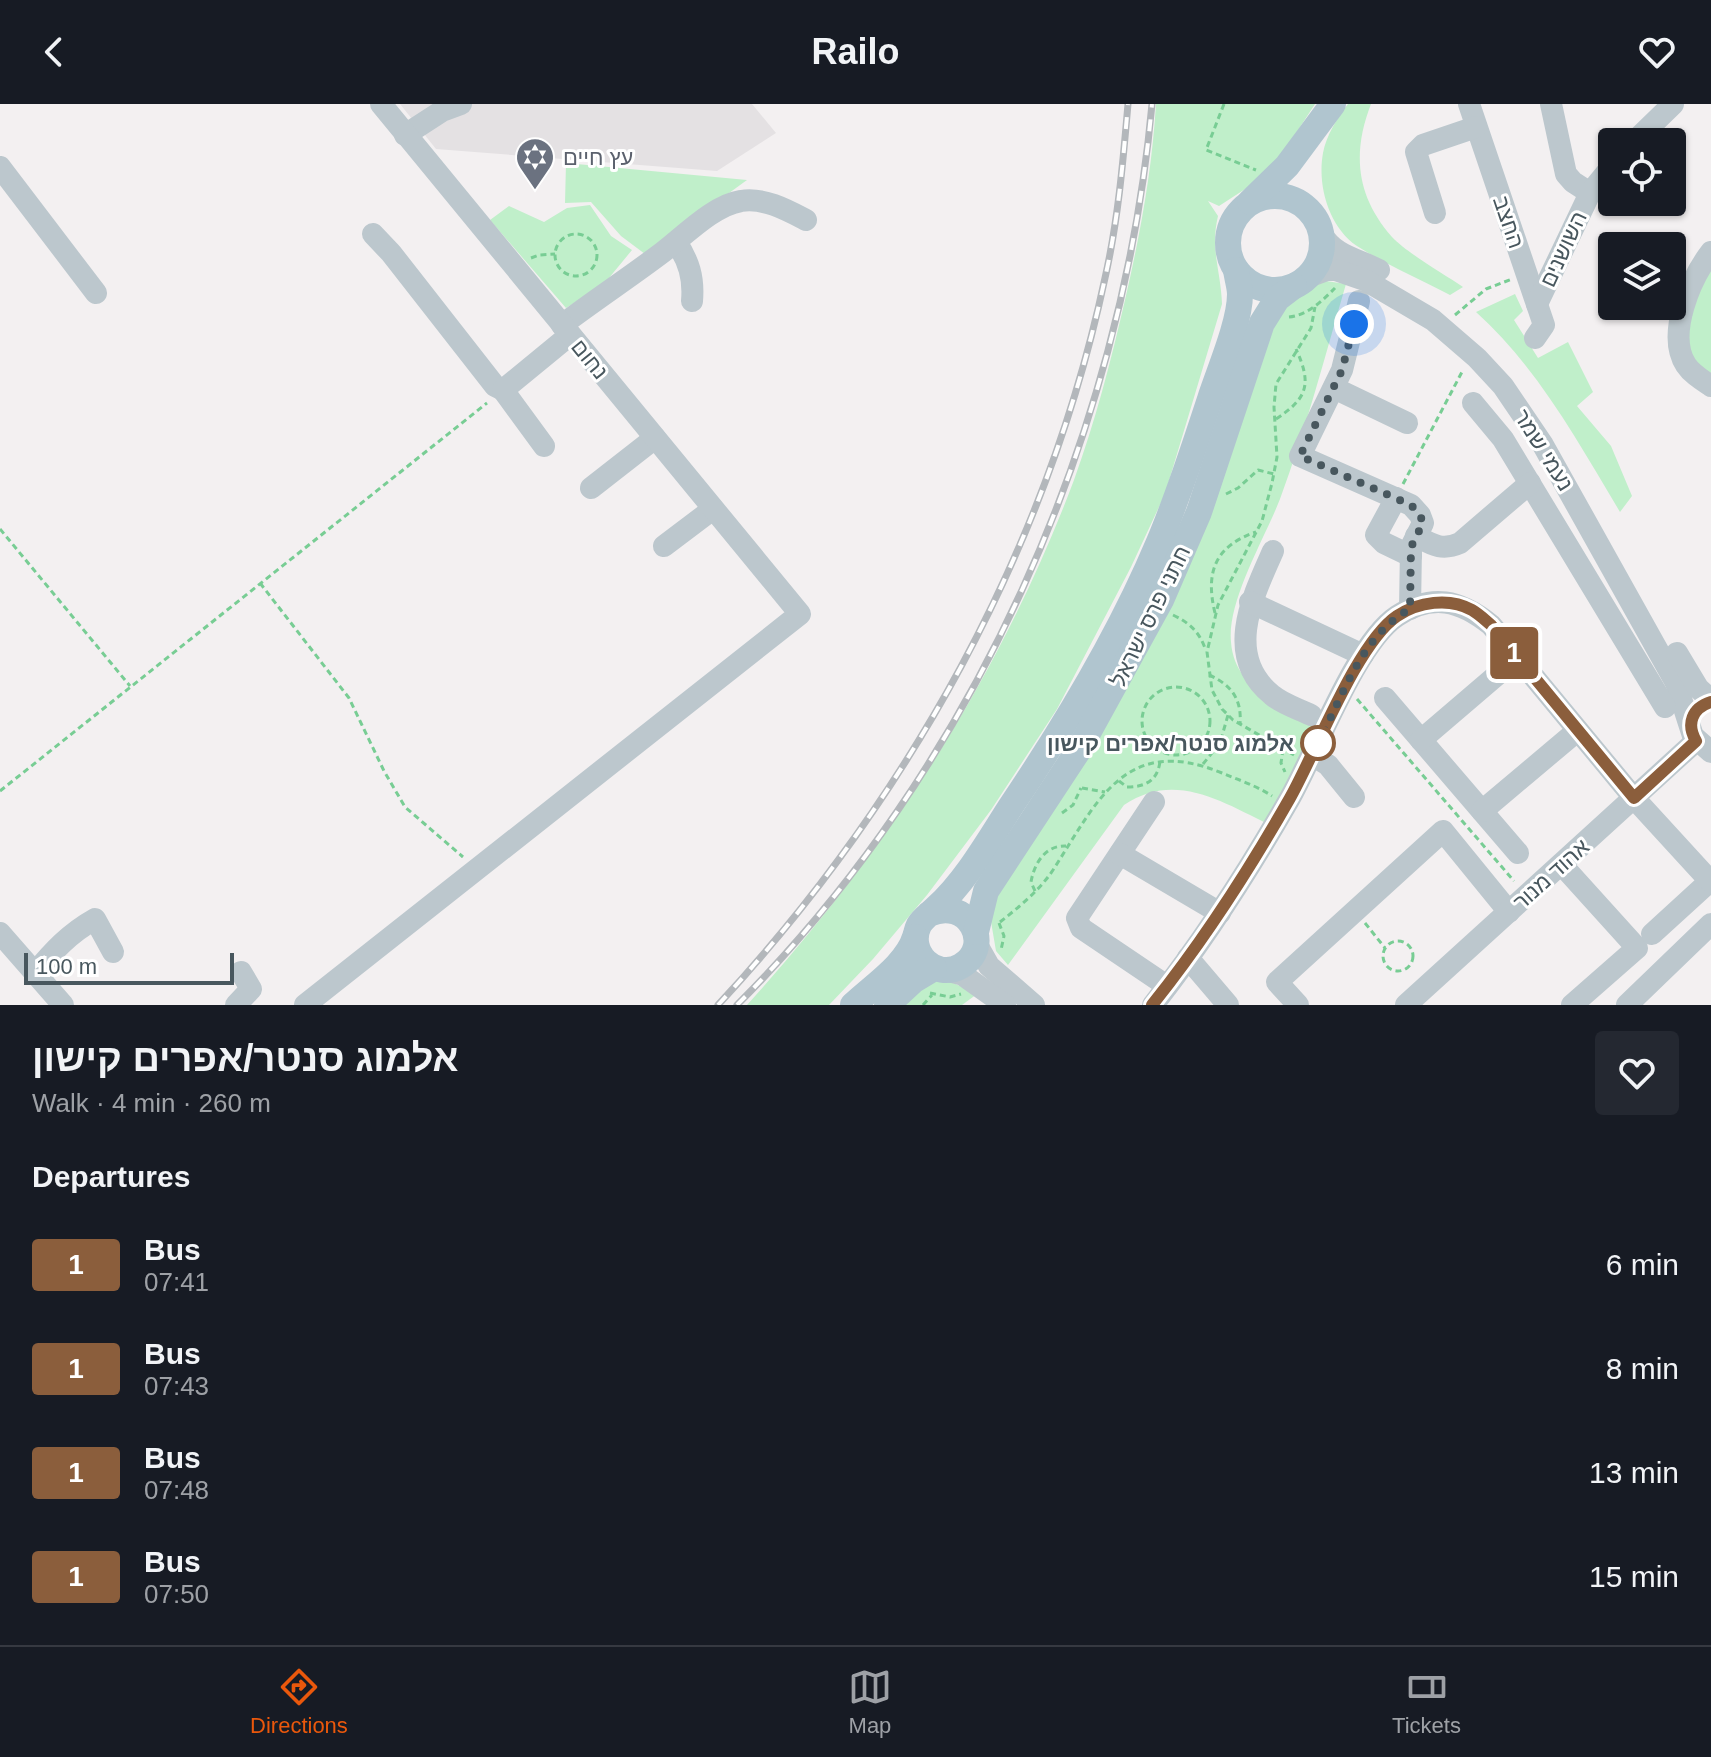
<!DOCTYPE html>
<html lang="en">
<head>
<meta charset="utf-8">
<style>
	body { margin:0; font-family:Helvetica,"Noto Sans Hebrew",sans-serif; background:#242831; color:#f1f3f6; height:100vh; display:flex; flex-direction:column; font-size:30px; white-space:nowrap }
	* { box-sizing:border-box; margin:0 }
	p { font-size:26px; color:#9ea1a6 }
	.icon { flex:none; width:44px; height:44px; fill:none; stroke:currentColor; stroke-width:2; stroke-linecap:round; stroke-linejoin:round }
	.map { position:relative; height:901px; overflow:hidden }
	.side { display:flex; flex-direction:column; background:#171b24; flex:1 }
	.side>* { flex:none }
	.badge { padding:0 16px; border-radius:6px; font-size:28px; line-height:52px }
	.tools { position:absolute; left:1598px; top:24px; display:grid; gap:16px }
	.tools a { display:grid; place-items:center; width:88px; height:88px; border-radius:8px; background:#171b24; box-shadow:0 2px 6px #0004; font-size:40px }
	.scale { position:absolute; left:24px; bottom:20px; width:210px; box-sizing:border-box; padding-left:8px; border:4px solid #48575e; border-top:0; font-size:22px; line-height:28px; white-space:nowrap; color:#48575e; -webkit-text-stroke:6px #fff; paint-order:stroke }
	.you { position:absolute; width:40px; height:40px; margin:-20px; border:6px solid #fff; border-radius:50%; background:#1a73e8; box-shadow:0 0 0 12px #1a73e833 }
	.map>.badge { position:absolute; translate:-50% -50%; box-shadow:0 0 0 4px #fff }
	h2 { padding:0 32px; font-size:30px; line-height:72px }
	.round { display:grid; place-items:center; flex:none; width:84px; height:84px; border-radius:8px; background:#242831 }
	.headline { display:flex; align-items:center; justify-content:space-between; height:136px; padding:0 32px }
	h1 { font-size:38px; font-weight:800; line-height:60px }
	ul { padding:0; list-style:none }
	li { display:flex; align-items:center; gap:24px; height:104px; padding:0 32px }
	li div { flex:1 }
	li b { display:block; font-size:30px }
	li em { font-style:normal }
	li .badge { min-width:88px; font-weight:700; text-align:center }
	header { display:flex; justify-content:space-between; align-items:center; height:104px; padding:0 32px; background:#171b24; font-size:36px; font-weight:800 }
	.tab-bar { display:flex; justify-content:space-around; align-items:center; height:112px; border-top:2px solid #363941; background:#171b24; font-size:22px; color:#9ea1a6 }
	.tab-bar a { display:grid; justify-items:center; gap:4px }
	.tab-bar .active { color:#ea580c }
	.map>svg:first-child { display:block }
	.education { fill:#e4e1e3 }
	.green { fill:#c0efca }
	.lines { fill:none; stroke-linecap:round; stroke-linejoin:round }
	.path { stroke:#78cd94; stroke-width:3; stroke-dasharray:6 4; stroke-linecap:butt }
	.minor { stroke:#bcc7cd; stroke-width:22 }
	.major { stroke:#b0c5cf; stroke-width:26 }
	.rail-casing { stroke:#b3b7bb; stroke-width:7 }
	.rail { stroke:#fff; stroke-width:4; stroke-dasharray:12; stroke-linecap:butt }
	.line-casing { stroke:#fff; stroke-width:18 }
	.line { stroke:#8b5e3c; stroke-width:12 }
	.walk { stroke:#48575e; stroke-width:8; stroke-dasharray:0 14.4 }
	.stop-dot { fill:#fff; stroke:#8b5e3c; stroke-width:4 }
	.labels { text-anchor:middle; stroke-width:6; stroke-linejoin:round; paint-order:stroke }
	.worship-label { font-size:22px; fill:#5b616d; stroke:#fff; text-anchor:start }
	.street-label { font-size:22px; fill:#48575e; stroke:#fff }
	.stop-label { font-size:22px; font-weight:bold; fill:#48575e; stroke:#fff; text-anchor:end }
</style>
</head>
<body>
<header><svg class="icon" aria-label="back" viewBox="0 0 24 24"><path d="M15 5l-7 7 7 7"/></svg>Railo<svg class="icon" aria-label="heart" viewBox="0 0 24 24"><path d="M12 20l-8-8c-3-5 5-10 8-4 3-6 11-1 8 4z"/></svg></header>
<div class="map">
<svg width="1711" height="901" viewBox="0 0 1711 901">
	<rect width="100%" height="100%" fill="#f3f0f1"/>
	<path class="education" d="M400,0H752L776,29L717,67L436,45Z"/>
	<g class="green">
		<path d="M1156,0H1315L1270,69L1219,102L1208,97L1218,112C1210,145 1221,168 1222,200L1165,390L1131,463L1057,605L991,706L927,791L873,855L829,901H747C886,748 1001,571 1074,376C1095,318 1111,257 1125,196C1140,131 1152,67 1156,0Z"/>
		<path d="M1348,0H1371C1352,49 1356,92 1392,133C1407,149 1444,170 1463,183L1450,191C1420,175 1386,161 1357,142C1329,123 1317,82 1323,49C1326,32 1337,14 1348,0Z"/>
		<path d="M566,59L747,76L645,150L621,132L591,98L565,99Z"/>
		<path d="M590,101L611,132L632,146L604,180L566,204L490,116L509,102L544,118L567,104Z"/>
		<path d="M1711,162V271C1706,267 1700,263 1696,259C1676,235 1699,186 1711,162Z"/>
		<path d="M1326,177L1346,180C1325,252 1306,325 1280,395C1265,434 1227,497 1231,538C1234,584 1282,603 1316,624L1268,720C1221,697 1174,667 1124,701L1008,861L996,847L989,806L1041,722L1285,200L1308,183Z"/>
		<path d="M1515,190L1523,207L1514,216L1538,254L1568,238L1593,288L1577,302L1611,342L1632,392L1620,408C1578,338 1538,264 1476,208Z"/>
		<path d="M949,877L977,890L962,901H902L931,878Z"/>
	</g>
	<g class="lines">
		<g class="path">
			<path d="M1224,0L1206,46L1256,66"/>
			<circle cx="576" cy="151" r="21"/>
			<path d="M531,154L539,151L555,150"/>
			<path d="M1455,211L1486,185L1512,175"/>
			<path d="M1289,213C1308,211 1322,197 1335,184"/>
			<path d="M1276,315C1308,294 1312,280 1296,245"/>
			<path d="M1403,380L1463,266"/>
			<path d="M1226,390L1238,384L1258,366L1274,370"/>
			<path d="M0,425L130,582"/>
			<path d="M260,479L349,594L384,667L405,703L463,753"/>
			<path d="M1215,509C1205,468 1215,442 1256,428"/>
			<path d="M1173,511C1190,519 1199,528 1205,544"/>
			<path d="M1209,571C1232,581 1242,596 1240,620"/>
			<circle cx="1176" cy="617" r="34"/>
			<path d="M1357,595L1514,777"/>
			<path d="M1283,645L1281,659L1285,668"/>
			<path d="M1294,651L1233,616L1222,605L1212,586L1207,548L1218,501L1262,417L1272,379L1277,353L1274,303L1276,280L1311,224L1315,203"/>
			<path d="M1203,660L1220,639L1228,611"/>
			<path d="M1119,677L1127,683C1146,683 1158,676 1160,657"/>
			<path d="M1082,684L1105,688"/>
			<path d="M0,687L487,299"/>
			<path d="M1062,709L1073,701L1081,684"/>
			<path d="M1035,787L1031,778C1034,760 1045,741 1066,742"/>
			<path d="M1000,818C1019,803 1039,787 1053,766C1097,698 1125,629 1222,669C1239,676 1257,682 1272,692"/>
			<path d="M999,819L1004,832L1001,846"/>
			<path d="M1365,819L1385,844"/>
			<circle cx="1398" cy="852" r="15"/>
			<path d="M930,889L950,893L961,890"/>
			<path d="M923,901L932,891"/>
		</g>
		<g class="minor">
			<path d="M1469,0L1544,221L1535,234"/>
			<path d="M1551,0L1566,70L1573,78L1590,89"/>
			<path d="M405,31L442,7L461,0"/>
			<path d="M1634,38L1673,0"/>
			<path d="M0,63L96,189"/>
			<path d="M1435,109L1416,48L1423,41L1476,23"/>
			<path d="M373,130L391,149L495,282L503,286"/>
			<path d="M1322,130C1334,152 1358,155 1379,166"/>
			<path d="M676,138C689,157 694,174 692,197"/>
			<path d="M1711,148C1691,174 1666,230 1686,261C1692,270 1702,276 1711,282"/>
			<path d="M1308,173L1327,166H1336L1365,176L1433,216L1477,254L1503,282L1543,341L1676,579L1693,632L1711,648"/>
			<path d="M1359,197L1342,266L1300,352L1411,401L1420,411L1423,419L1411,443L1410,505"/>
			<path d="M1537,200L1590,89L1612,62"/>
			<path d="M562,221C595,196 630,173 663,148C684,132 714,101 741,97C763,93 787,106 806,116"/>
			<path d="M1334,284L1407,319"/>
			<path d="M1473,299L1503,335L1665,603"/>
			<path d="M544,342L503,286L570,231"/>
			<path d="M591,384L655,334"/>
			<path d="M1396,394L1376,431L1384,439L1411,452"/>
			<path d="M1416,432C1433,441 1442,447 1460,439L1530,379"/>
			<path d="M664,442L713,405"/>
			<path d="M1273,447C1253,492 1223,552 1272,591C1282,600 1299,605 1311,611"/>
			<path d="M1250,498L1363,551"/>
			<path d="M1677,549L1698,584L1711,596"/>
			<path d="M1385,594L1518,749"/>
			<path d="M1421,636L1518,553"/>
			<path d="M1312,651L1328,661L1354,693"/>
			<path d="M1154,698L1077,814L1081,824L1167,882"/>
			<path d="M1482,707L1577,627"/>
			<path d="M1120,750L1220,809"/>
			<path d="M1562,761L1637,844L1572,901"/>
			<path d="M0,829L63,901"/>
			<path d="M1652,830L1711,776"/>
			<path d="M976,839L989,862L1034,901"/>
			<path d="M1188,854L1228,901"/>
			<path d="M945,866L963,871L1005,901"/>
			<path d="M35,869C53,847 70,829 95,815L113,848"/>
			<path d="M236,901L251,885L241,868"/>
			<path d="M305,901L800,510L381,0"/>
			<path d="M1153,901C1204,836 1249,766 1290,694C1316,648 1356,539 1397,512C1432,489 1460,496 1491,521L1634,694L1710,777"/>
			<path d="M1298,901L1277,878L1443,727L1509,808"/>
			<path d="M1406,901L1696,637"/>
			<path d="M1627,901L1711,820"/>
		</g>
		<g class="major">
			<circle cx="1275" cy="139" r="47"/>
			<path d="M1250,98L1287,62L1333,0"/>
			<path d="M929,810C968,792 995,842 961,862C935,877 906,848 919,821C923,814 930,810 936,804C966,777 989,736 1011,702C1067,619 1120,531 1159,438C1179,391 1194,343 1210,295C1219,267 1240,219 1240,190C1240,183 1237,174 1236,166"/>
			<path d="M976,828L986,787L1078,647L1161,496L1199,408L1262,219L1277,195L1294,182"/>
			<path d="M853,901C873,882 907,860 915,833"/>
			<path d="M887,901L914,876L934,864"/>
		</g>
		<g class="rail-casing">
			<g id="rail">
				<path d="M718,901C907,697 1047,447 1105,174C1118,117 1123,58 1128,0"/>
				<path d="M737,901C973,665 1122,332 1152,0"/>
			</g>
		</g>
		<use href="#rail" class="rail"/>
	</g>
	<g class="lines">
		<g class="line-casing">
			<path id="line" d="M1152,901C1204,836 1249,766 1290,694C1316,648 1357,539 1397,512C1418,498 1449,493 1472,506C1479,510 1485,516 1491,521L1634,694L1696,637C1686,620 1692,604 1711,598"/>
		</g>
		<use href="#line" class="line"/>
		<path class="walk" d="M1318,639C1343,592 1361,532 1410,505L1411,443L1423,419L1420,411L1411,401L1300,352L1342,266L1354,220"/>
	</g>
	<defs>
		<g id="synagogue-pin" transform="scale(2)"><path d="M0 17L-7.5 6A9.5 9.5 0 1 1 7.5 6Z" fill="#6b7280" stroke="#fff"/><path d="M0-6.5L5.6 3.2H-5.6ZM0 6.5L5.6-3.2H-5.6Z" fill="#fff"/></g>
	</defs>
	<g fill-rule="evenodd">
		<use href="#synagogue-pin" x="535" y="53"/>
	</g>
	<circle class="stop-dot" cx="1318" cy="639" r="16"/>
	<g class="labels">
		<g class="worship-label">
			<text x="563" y="61">עץ חיים</text>
		</g>
		<g class="street-label">
			<text transform="translate(1509 118) rotate(71)" y="8">החצב</text>
			<text transform="translate(1563 145) rotate(-65)" y="8">השושנים</text>
			<text transform="translate(590 255) rotate(51)" y="8">נחום</text>
			<text transform="translate(1544 346) rotate(58)" y="8">נעמי שמר</text>
			<text transform="translate(1150 512) rotate(-64)" y="8">חתני פרס ישראל</text>
			<text transform="translate(1551 770) rotate(-42)" y="8">אהוד מנור</text>
		</g>
		<g class="stop-label">
			<text x="1294" y="647">אלמוג סנטר/אפרים קישון</text>
		</g>
	</g>
</svg>
<div class="tools">
<a><svg class="icon" aria-label="locate" viewBox="0 0 24 24"><circle cx="12" cy="12" r="6"/><path d="M12 2v4M12 18v4M2 12h4M18 12h4"/></svg></a>
<a><svg class="icon" aria-label="layers" viewBox="0 0 24 24"><path d="M12 4l9 5-9 5-9-5zM3 14l9 5 9-5"/></svg></a>
</div>
<div class="scale">100 m</div>
<div class="you" style="left:1354px;top:220px"></div>
<b class="badge" style="left:1514px;top:549px;background:#8b5e3c;color:#fff">1</b>
</div>
<section class="side">
<div class="headline"><div><h1>אלמוג סנטר/אפרים קישון</h1><p>Walk · 4 min · 260 m</p></div><a class="round"><svg class="icon" aria-label="heart" viewBox="0 0 24 24"><path d="M12 20l-8-8c-3-5 5-10 8-4 3-6 11-1 8 4z"/></svg></a></div>
<h2>Departures</h2>
<ul>
<li><span class="badge" style="background:#8b5e3c;color:#fff">1</span><div><b>Bus</b><p>07:41</p></div><em>6 min</em></li>
<li><span class="badge" style="background:#8b5e3c;color:#fff">1</span><div><b>Bus</b><p>07:43</p></div><em>8 min</em></li>
<li><span class="badge" style="background:#8b5e3c;color:#fff">1</span><div><b>Bus</b><p>07:48</p></div><em>13 min</em></li>
<li><span class="badge" style="background:#8b5e3c;color:#fff">1</span><div><b>Bus</b><p>07:50</p></div><em>15 min</em></li>
</ul>
</section>
<nav class="tab-bar">
<a class="active"><svg class="icon" aria-label="directions" viewBox="0 0 24 24"><path d="M12 3l9 9-9 9-9-9zM9 14v-3h6M13 9l2 2-2 2"/></svg>Directions</a>
<a><svg class="icon" aria-label="map" viewBox="0 0 24 24"><path d="M3 6l6-2 6 2 6-2v14l-6 2-6-2-6 2zM9 4v14M15 6v14"/></svg>Map</a>
<a><svg class="icon" aria-label="tickets" viewBox="0 0 24 24"><path d="M3 7h18v10H3zM15 7v10"/></svg>Tickets</a>
</nav>
</body>
</html>
